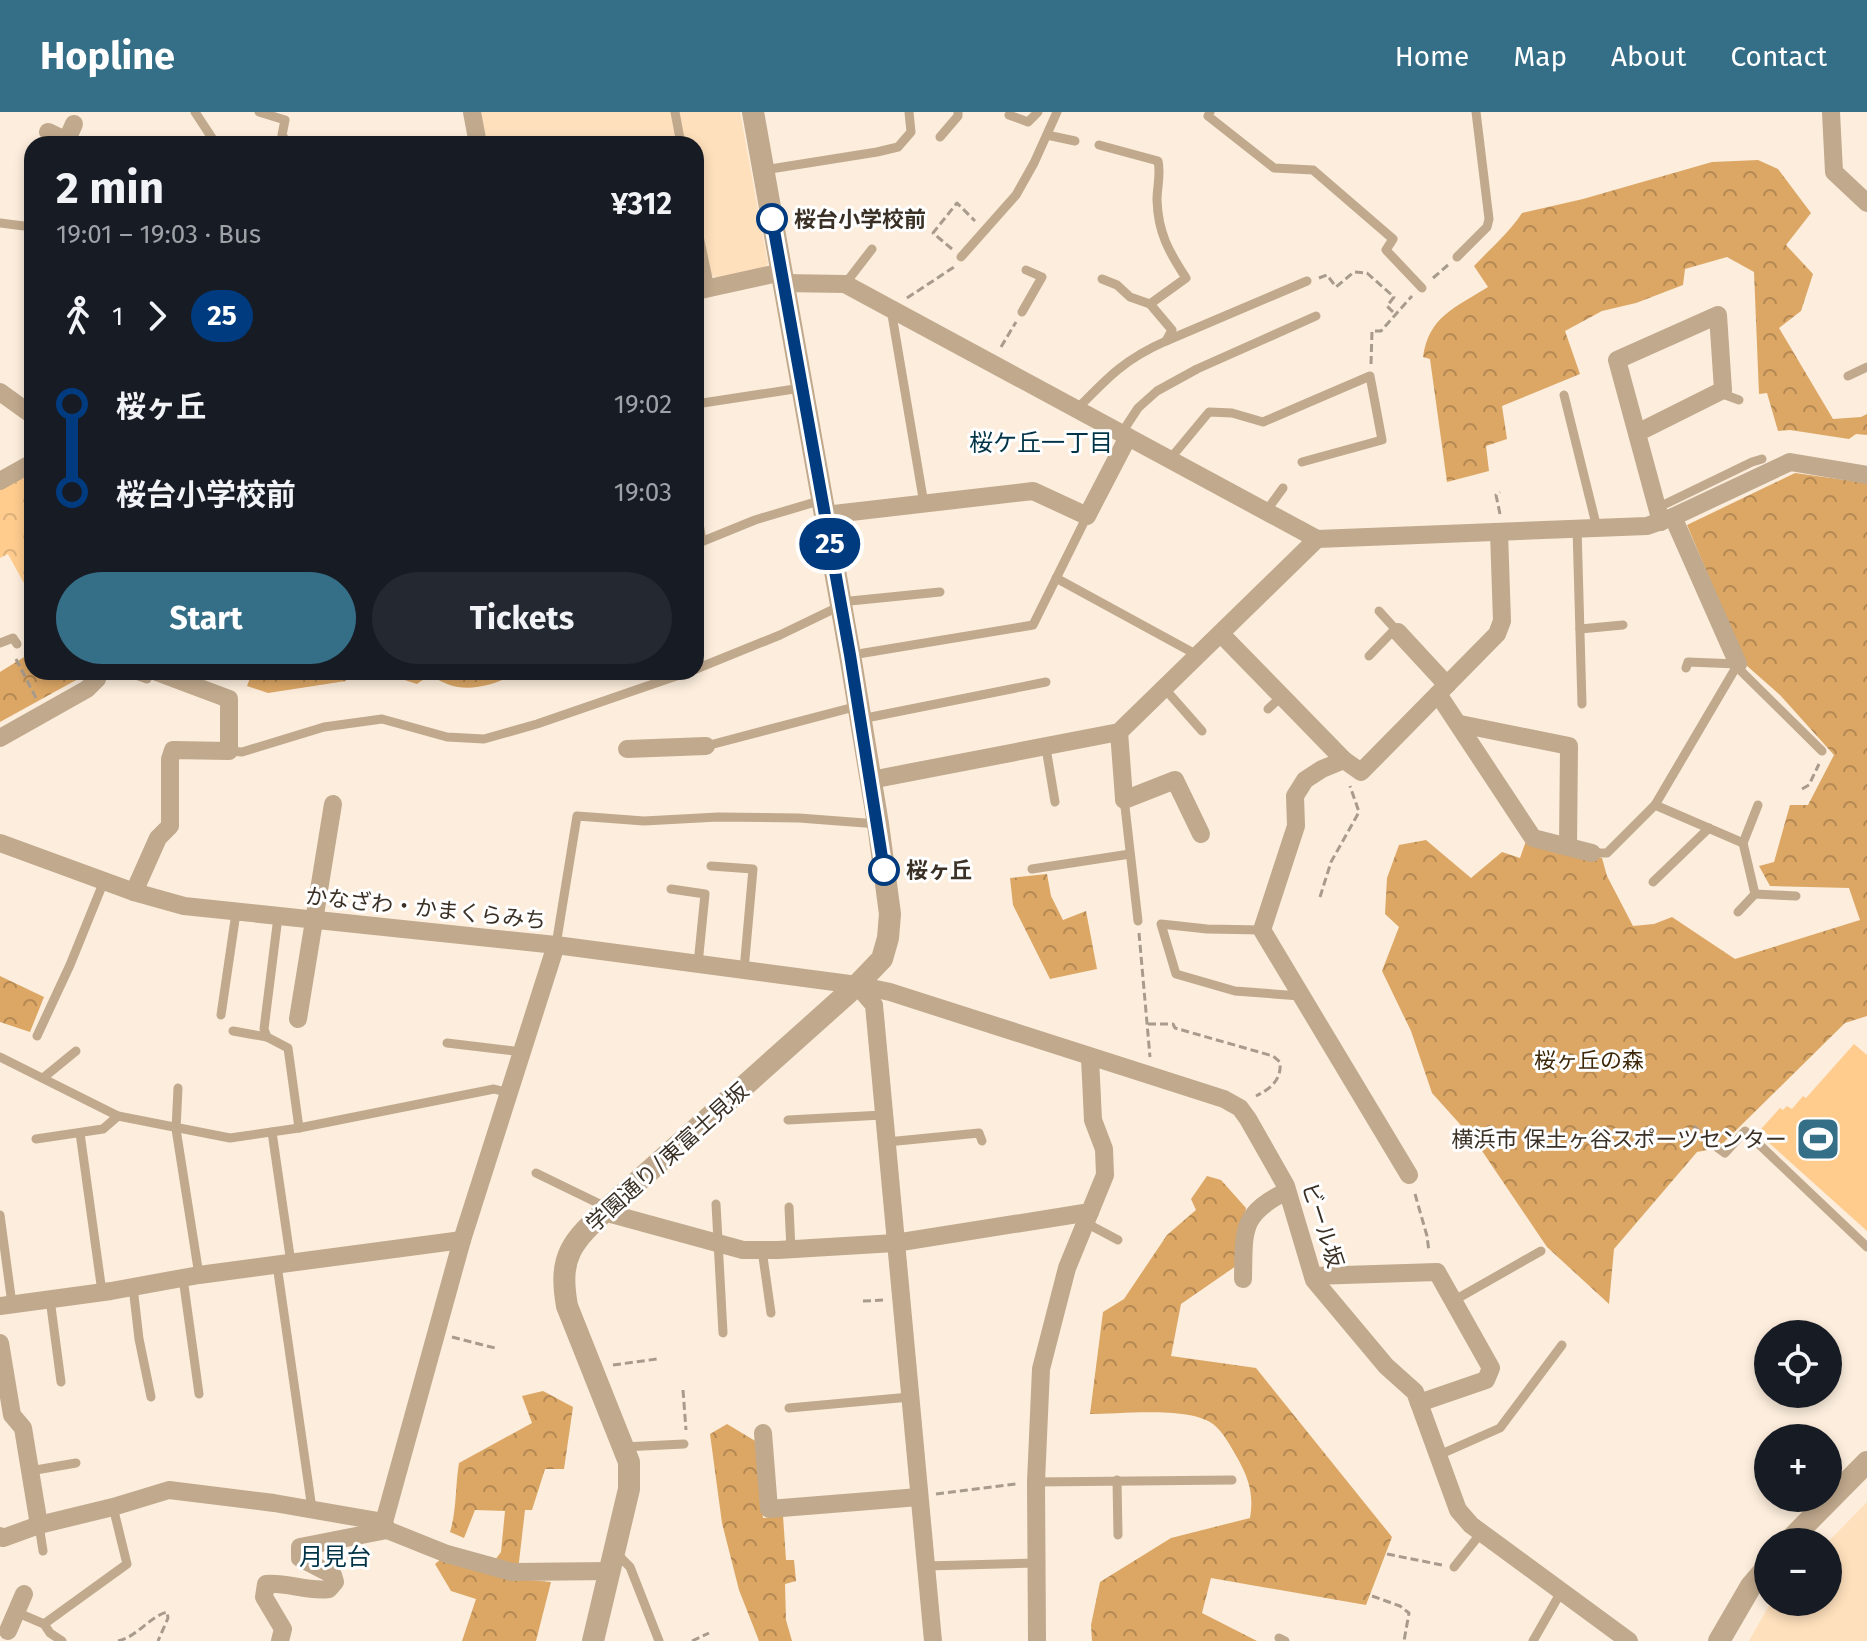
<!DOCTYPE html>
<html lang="en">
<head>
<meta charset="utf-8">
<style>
	body { margin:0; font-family:"Fira Sans","Noto Sans JP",sans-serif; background:#242831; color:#f1f3f6; height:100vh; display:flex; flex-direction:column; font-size:30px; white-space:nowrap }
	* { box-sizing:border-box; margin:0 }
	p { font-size:26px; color:#9ea1a6 }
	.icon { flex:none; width:44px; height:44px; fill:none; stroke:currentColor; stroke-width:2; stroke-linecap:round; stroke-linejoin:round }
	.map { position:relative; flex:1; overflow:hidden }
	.sheet { position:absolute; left:24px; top:24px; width:680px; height:544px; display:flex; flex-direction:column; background:#171b24; border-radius:24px; box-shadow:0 4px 12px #0003 }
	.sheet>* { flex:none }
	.badge { padding:0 16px; border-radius:26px; font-size:28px; line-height:52px }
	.controls { position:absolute; left:1754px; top:1208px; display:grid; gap:16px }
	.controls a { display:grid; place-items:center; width:88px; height:88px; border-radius:50%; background:#171b24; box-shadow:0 4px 12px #0003; font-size:40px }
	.map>.badge { position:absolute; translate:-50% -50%; box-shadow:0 0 0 4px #fff }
	.legs { display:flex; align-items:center; gap:12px; height:88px; padding:0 32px; font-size:26px }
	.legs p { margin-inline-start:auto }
	.summary { display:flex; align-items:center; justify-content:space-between; height:136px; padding:0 32px }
	h1 { font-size:44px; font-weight:700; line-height:60px }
	.cta { display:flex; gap:16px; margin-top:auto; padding:16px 32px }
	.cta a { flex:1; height:92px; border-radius:48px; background:#356e87; color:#fff; font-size:32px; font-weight:700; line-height:92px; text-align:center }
	.cta a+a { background:#242831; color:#f1f3f6 }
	ul { padding:0 32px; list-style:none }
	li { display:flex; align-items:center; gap:28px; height:88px; font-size:30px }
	li i { display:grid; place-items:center; width:12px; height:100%; margin:0 10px; background:currentColor }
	li i::after { content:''; width:20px; height:20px; margin:-10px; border:6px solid; border-radius:50%; background:#171b24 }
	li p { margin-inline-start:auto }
	li:first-child i { background:linear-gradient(#0000 50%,currentColor 0) }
	li:last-child i { background:linear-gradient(currentColor 50%,#0000 0) }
	header { display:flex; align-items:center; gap:48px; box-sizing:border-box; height:112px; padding:0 40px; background:#356e87; color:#fff }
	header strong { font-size:38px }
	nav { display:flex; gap:44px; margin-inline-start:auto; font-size:28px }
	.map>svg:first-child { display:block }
	.built { fill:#fee0bc }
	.forest { fill:url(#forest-crowns) }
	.park { fill:url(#park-crowns) }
	.garden { fill:#ffcc8e }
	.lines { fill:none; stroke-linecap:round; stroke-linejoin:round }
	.path { stroke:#a89b8d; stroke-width:3; stroke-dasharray:8 4; stroke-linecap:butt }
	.service { stroke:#c0a98d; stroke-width:9 }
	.minor { stroke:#c0a98d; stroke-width:18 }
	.tertiary { stroke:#c0a98d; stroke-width:22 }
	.line-1-casing { stroke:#fff; stroke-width:18 }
	.line-1 { stroke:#003b80; stroke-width:12 }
	.stop-1-dot { fill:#fff; stroke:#003b80; stroke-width:4 }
	.labels { text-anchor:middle; stroke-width:6; stroke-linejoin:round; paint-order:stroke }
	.stop-label { font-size:22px; font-weight:bold; fill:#3a3025; stroke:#fff; text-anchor:start }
	.street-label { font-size:22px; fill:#3a3025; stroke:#fff }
	.park-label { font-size:22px; fill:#3e280a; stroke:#fff }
	.poi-label { font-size:22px; fill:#3a3025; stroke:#fff; text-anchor:end }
	.neighbourhood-label { font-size:24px; fill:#013447; stroke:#fff }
</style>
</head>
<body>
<header>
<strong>Hopline</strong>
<nav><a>Home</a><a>Map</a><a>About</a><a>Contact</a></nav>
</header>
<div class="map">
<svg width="1867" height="1529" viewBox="0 0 1867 1529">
	<defs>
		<pattern id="forest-crowns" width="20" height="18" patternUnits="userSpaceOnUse" patternTransform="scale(2)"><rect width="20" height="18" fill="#dca765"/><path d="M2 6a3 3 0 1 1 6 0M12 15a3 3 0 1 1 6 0" fill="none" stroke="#b38853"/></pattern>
		<pattern id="park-crowns" width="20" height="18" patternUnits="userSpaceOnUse" patternTransform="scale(2)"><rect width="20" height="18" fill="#ffcc8e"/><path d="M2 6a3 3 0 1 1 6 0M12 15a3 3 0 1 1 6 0" fill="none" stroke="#dbb07a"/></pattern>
	</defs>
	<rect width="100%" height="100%" fill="#fceddc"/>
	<g class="built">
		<path d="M481,0H740L768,152L761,159L718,167L713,164H707L696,171V32H487Z"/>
		<path d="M1867,1390V1529H1749L1771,1490H1828V1430Z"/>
	</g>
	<g class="forest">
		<path d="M1758,48L1778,57L1811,101L1786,133L1813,162L1801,199L1779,216L1833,307L1861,305L1867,302V323L1856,322L1849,327L1790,318L1778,319L1767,281L1759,282L1754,160L1727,145L1685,157L1683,173L1636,191L1602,199L1565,219L1580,262L1502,294L1507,327L1486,334L1489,359L1447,370L1430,247L1423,245C1429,204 1455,196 1488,175L1474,154C1491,136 1509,121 1522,101L1583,87L1712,50Z"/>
		<path d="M1795,361L1867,371V904L1845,911L1718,1036L1697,1040L1614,1137L1609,1192L1547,1135L1476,1030L1432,981L1411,919L1382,859L1399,815L1385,802L1387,766L1399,733L1426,728L1471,766L1502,740L1520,746L1526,729L1602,746L1607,764L1633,814L1654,812L1672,805L1735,847L1860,808L1849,776L1770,774L1759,754L1774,750L1790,693H1808L1834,643L1780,583L1746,553L1687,413Z"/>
		<path d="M32,540V560H87V562L0,610V560Z"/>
		<path d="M244,560H354L345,562L346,569L268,581L247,574L250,566Z"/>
		<path d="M370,560H516C500,572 473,579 453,574C439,570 432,560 417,572L392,564L371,562Z"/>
		<path d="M1047,762L1051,784L1063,808L1086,799L1097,857L1050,867L1013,793L1010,766Z"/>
		<path d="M0,864L44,885L30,920L0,910Z"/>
		<path d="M1207,1064L1221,1068L1246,1096L1236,1154L1181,1192L1171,1244L1256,1256L1392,1425L1366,1493L1211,1466L1202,1501L1257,1529H1092L1091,1513L1100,1470L1171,1426L1250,1406C1254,1383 1249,1367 1238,1347C1231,1335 1224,1321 1213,1312C1189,1294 1120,1302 1090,1302L1103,1200L1124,1187L1167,1123L1196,1098L1191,1087Z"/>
		<path d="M543,1279L573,1295L564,1357H545L532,1398H525L517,1467L551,1470L536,1529H462L476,1487L451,1479L435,1452L441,1447L486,1460L501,1440L505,1399L475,1398L464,1426L450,1420C457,1397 455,1375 459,1351L532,1311L522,1284Z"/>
		<path d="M727,1312L757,1330L763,1406L783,1404L786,1448H794L796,1469L785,1472L786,1508L792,1529H759L739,1478L722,1411L710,1322Z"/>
	</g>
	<path class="park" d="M32,360V486L8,442L0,446V376Z"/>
	<path class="garden" d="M1854,932L1867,943V1119L1767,1029L1771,1025L1761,1017L1780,996L1783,998L1787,994L1792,997L1803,984L1806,986Z"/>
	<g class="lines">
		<g class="path">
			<path d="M952,137L933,121L957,91L975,109"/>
			<path d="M1319,166L1327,163L1336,175L1354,160L1367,161L1394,185L1387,194L1395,202"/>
			<path d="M1433,166L1448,153"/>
			<path d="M907,186L954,155"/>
			<path d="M1001,235L1016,210"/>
			<path d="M1371,252L1372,219H1381L1412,184"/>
			<path d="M1500,402L1496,383L1500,380"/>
			<path d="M16,547L36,586"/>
			<path d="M1802,677L1809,673L1819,652"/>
			<path d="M1320,785L1331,750L1359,700L1350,674"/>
			<path d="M1139,821L1150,945"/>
			<path d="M1148,912H1173L1175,916L1273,944L1280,950C1282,968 1270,977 1256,984"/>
			<path d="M1694,1014L1709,1028"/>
			<path d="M1415,1082L1427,1124L1429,1140"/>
			<path d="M863,1189L885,1188"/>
			<path d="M452,1225L495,1236"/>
			<path d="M613,1253L657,1247"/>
			<path d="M683,1278L686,1318"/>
			<path d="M936,1382L1016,1372"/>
			<path d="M1387,1442L1442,1453"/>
			<path d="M1372,1484L1400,1494L1409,1501L1404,1529"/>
			<path d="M118,1529C137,1525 149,1505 167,1500L168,1506L158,1529"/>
			<path d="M692,1529L709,1521"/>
		</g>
		<g class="service">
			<path d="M195,0L216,32"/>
			<path d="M259,0L285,8L282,23L286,29L295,32"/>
			<path d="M675,0L681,32"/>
			<path d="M1210,0L1208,4L1274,56L1313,58L1393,127L1386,138L1422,176"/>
			<path d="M1009,3L1028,10L1038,0"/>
			<path d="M1047,23L1075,29"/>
			<path d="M940,25L958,4V0"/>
			<path d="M764,58L877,40L898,35L911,20L909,0"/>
			<path d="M696,110L710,176"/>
			<path d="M0,111L32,115"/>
			<path d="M961,145L1016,83L1034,51L1057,0"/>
			<path d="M1457,145L1487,115L1489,107L1476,0"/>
			<path d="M1102,167L1117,173L1130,185L1150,192"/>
			<path d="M845,172L872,137"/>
			<path d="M891,197L924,392"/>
			<path d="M1022,200L1042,165L1026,158"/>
			<path d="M1166,229L1307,169"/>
			<path d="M1848,264L1867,255"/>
			<path d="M1720,281L1739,288"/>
			<path d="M1564,283L1597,416"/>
			<path d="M696,292L801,276"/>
			<path d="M1077,297C1108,265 1125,247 1166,229L1172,218L1150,192L1186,166C1169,140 1158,121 1157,88C1157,75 1161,63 1158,49L1099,33"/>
			<path d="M1121,322L1138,296L1157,279L1197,257L1316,204"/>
			<path d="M1170,347L1209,300L1232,301L1263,310L1370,264L1382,328L1302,350"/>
			<path d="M696,394L702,429"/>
			<path d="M1657,396L1752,350L1762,347"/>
			<path d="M1267,398L1283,376"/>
			<path d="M1577,416L1582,592"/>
			<path d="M696,432L755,408L822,388"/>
			<path d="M1056,466L1199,544"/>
			<path d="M840,490L940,480"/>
			<path d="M1379,499L1398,520"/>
			<path d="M1580,517L1623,513"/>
			<path d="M0,531L13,526L17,532"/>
			<path d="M852,543L1033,513L1087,404"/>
			<path d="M1369,544L1395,517"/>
			<path d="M1686,556L1688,550L1738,552L1740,558L1822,639"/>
			<path d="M696,557L780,523L840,494"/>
			<path d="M127,560L147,567"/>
			<path d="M1165,577L1202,619"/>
			<path d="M1268,597L1282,584"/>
			<path d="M861,607L1046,570"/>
			<path d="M706,634L858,594"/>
			<path d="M1046,636L1055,690"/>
			<path d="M229,639L242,640L324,615L382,607L447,625L484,627L537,612L688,560"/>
			<path d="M1124,686L1138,809"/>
			<path d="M1655,693L1743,731L1755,782L1796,784"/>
			<path d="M1743,731L1758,693"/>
			<path d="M1592,741H1607L1655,693L1738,552"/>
			<path d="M711,754L753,757L744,858"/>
			<path d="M1032,757L1130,742"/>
			<path d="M1653,770L1709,716"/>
			<path d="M671,777L705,782L698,852"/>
			<path d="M1738,800L1755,782"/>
			<path d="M278,805L264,917L267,925L288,936L299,1016"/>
			<path d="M1262,818L1207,817L1161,812L1176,862L1235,879L1300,884"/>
			<path d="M556,833L577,704L644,709L718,705L799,706L878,712"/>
			<path d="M221,903L236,801"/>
			<path d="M233,919L267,925"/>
			<path d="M37,924L70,853L104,769"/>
			<path d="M447,931L522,940"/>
			<path d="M0,945L118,1004L230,1026L299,1016L494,977L509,981"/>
			<path d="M43,966L76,939"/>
			<path d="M178,976L176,1017L199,1163"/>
			<path d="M788,1008L883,1003"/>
			<path d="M272,1020L291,1151"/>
			<path d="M80,1021L102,1180"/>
			<path d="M36,1027L103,1017L118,1004"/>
			<path d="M887,1030L979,1021L982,1029"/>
			<path d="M1718,1036L1725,1041L1745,1019L1867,1135"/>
			<path d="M536,1061L608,1096"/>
			<path d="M716,1092L723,1221"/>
			<path d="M789,1095L791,1138"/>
			<path d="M0,1103L12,1192"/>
			<path d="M1086,1111L1118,1128"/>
			<path d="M762,1138L771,1201"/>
			<path d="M277,1153L312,1397"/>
			<path d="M183,1166L199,1282"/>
			<path d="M133,1175L139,1227L151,1285"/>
			<path d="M50,1187L61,1270"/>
			<path d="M1453,1189L1541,1139"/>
			<path d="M789,1296L910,1285"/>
			<path d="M623,1335L684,1332"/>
			<path d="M1439,1343L1500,1316L1562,1233"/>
			<path d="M30,1359L76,1351"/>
			<path d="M1117,1368L1118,1423"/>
			<path d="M1036,1370L1232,1368"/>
			<path d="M39,1413L43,1439"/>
			<path d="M615,1440L630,1455L659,1529"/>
			<path d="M926,1454L1036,1451"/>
			<path d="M1454,1455L1481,1421"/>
			<path d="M16,1500L44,1512L127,1452L113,1395"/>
			<path d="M44,1512L50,1521L62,1529"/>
			<path d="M1279,1526L1285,1529"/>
			<path d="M1533,1529L1561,1480"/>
		</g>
		<g class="minor">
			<path d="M472,0L478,32"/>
			<path d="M1831,0L1834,60L1867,91"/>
			<path d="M48,20L67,29"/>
			<path d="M65,32L74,12"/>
			<path d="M783,171L845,172L1317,427L1647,414L1673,405L1790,350L1867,363"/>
			<path d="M696,179L782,160"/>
			<path d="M0,280L32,303"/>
			<path d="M1637,321L1723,278L1718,203L1617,248L1661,410"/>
			<path d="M0,369L32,351"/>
			<path d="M825,403L1033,379L1087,404L1128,325"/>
			<path d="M1673,405L1738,552"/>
			<path d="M1398,520L1447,573"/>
			<path d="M1221,522L1344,648L1361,660L1497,522L1502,509L1499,420"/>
			<path d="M1438,582L1533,726L1592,741"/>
			<path d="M1460,612L1569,634L1568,735"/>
			<path d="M1119,620L1124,686"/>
			<path d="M0,626L87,577L97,567L99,560"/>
			<path d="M627,637L706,634"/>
			<path d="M1344,648L1322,657L1305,668L1295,684L1296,714L1262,818L1409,1063"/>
			<path d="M871,668L1119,620L1317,427"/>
			<path d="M1124,688L1175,668L1201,722"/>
			<path d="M0,731L134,780L184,794L556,833L857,873L890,880L1224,987L1240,996L1248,1007L1286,1074L1314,1168L1386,1254L1415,1280L1458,1398L1471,1413L1629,1529"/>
			<path d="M134,780L158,726L170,714V647L173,638L229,639V587L157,560"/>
			<path d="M556,833L462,1128L384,1410L387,1418L447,1442L512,1460L610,1459"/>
			<path d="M857,873L874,893L933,1529"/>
			<path d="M298,907L333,692"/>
			<path d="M604,1100L743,1138H778L895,1131L1090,1100"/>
			<path d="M1313,1164L1437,1160L1491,1256L1486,1268L1419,1291"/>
			<path d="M1243,1167C1244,1118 1240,1102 1287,1079"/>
			<path d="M0,1194L111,1179L199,1163L462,1128"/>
			<path d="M0,1231L12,1303L23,1316L39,1413"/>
			<path d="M763,1321L769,1397L919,1385"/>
			<path d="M0,1424L3,1426L39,1413L113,1395L169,1378L274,1391L384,1410"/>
			<path d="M8,1519L24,1482"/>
			<path d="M280,1529L283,1517L264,1485L266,1472C288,1470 307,1480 329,1477L335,1470L333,1463L300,1446V1435L387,1418"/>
			<path d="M1037,1529L1036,1370L1041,1257L1067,1156L1105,1063L1104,1037L1093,1008L1090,946"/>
		</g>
		<g class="tertiary">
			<path d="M1788,1430L1867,1350"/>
			<path d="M593,1529L629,1377V1350L567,1194C558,1143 572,1130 608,1096L857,873L882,847L888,826L890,802L878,712L850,543L753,0"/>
			<path d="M1719,1529L1751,1474L1768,1454"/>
		</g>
	</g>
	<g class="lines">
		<g class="line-1-casing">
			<path id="line-1" d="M772,107L850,543L884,758"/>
		</g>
		<use href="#line-1" class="line-1"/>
	</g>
	<defs>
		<g id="stadium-square" transform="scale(2.3)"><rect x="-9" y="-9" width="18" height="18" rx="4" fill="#356e87" stroke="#fff"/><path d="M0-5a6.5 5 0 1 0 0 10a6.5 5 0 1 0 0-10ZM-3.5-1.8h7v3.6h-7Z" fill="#fff"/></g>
	</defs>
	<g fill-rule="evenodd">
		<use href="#stadium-square" x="1818" y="1027"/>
	</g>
	<g class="stop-1-dot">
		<circle cx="772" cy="107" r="14"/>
		<circle cx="884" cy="758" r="14"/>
	</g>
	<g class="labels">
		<g class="stop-label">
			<text x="794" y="115">桜台小学校前</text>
			<text x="906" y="766">桜ヶ丘</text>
		</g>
		<g class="street-label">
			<text transform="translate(426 796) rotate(6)" y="8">かなざわ・かまくらみち</text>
			<text transform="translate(667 1045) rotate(-42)" y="8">学園通り/東富士見坂</text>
			<text transform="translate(1323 1113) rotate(72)" y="8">ビール坂</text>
		</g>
		<g class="park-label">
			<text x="1589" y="956">桜ヶ丘の森</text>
		</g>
		<g class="poi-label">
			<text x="1787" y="1035">横浜市 保土ヶ谷スポーツセンター</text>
		</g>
		<g class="neighbourhood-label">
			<text x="1041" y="339">桜ケ丘一丁目</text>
			<text x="335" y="1453">月見台</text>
		</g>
	</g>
</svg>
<div class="controls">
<a><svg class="icon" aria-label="locate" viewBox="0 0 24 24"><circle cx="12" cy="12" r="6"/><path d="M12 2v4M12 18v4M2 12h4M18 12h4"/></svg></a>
<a>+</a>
<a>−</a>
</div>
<b class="badge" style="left:830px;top:432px;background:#003b80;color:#fff">25</b>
<section class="sheet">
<div class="summary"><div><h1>2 min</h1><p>19:01 – 19:03 · Bus</p></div><b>¥312</b></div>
<div class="legs"><svg class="icon" aria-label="walk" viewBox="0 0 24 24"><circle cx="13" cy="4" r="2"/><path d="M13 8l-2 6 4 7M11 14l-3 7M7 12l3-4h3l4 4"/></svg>1<svg class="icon" aria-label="forward" viewBox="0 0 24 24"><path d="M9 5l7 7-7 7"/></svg><b class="badge" style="background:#003b80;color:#fff">25</b></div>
<ul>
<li><i style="color:#003b80"></i><b>桜ヶ丘</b><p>19:02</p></li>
<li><i style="color:#003b80"></i><b>桜台小学校前</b><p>19:03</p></li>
</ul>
<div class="cta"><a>Start</a><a>Tickets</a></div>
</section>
</div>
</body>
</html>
